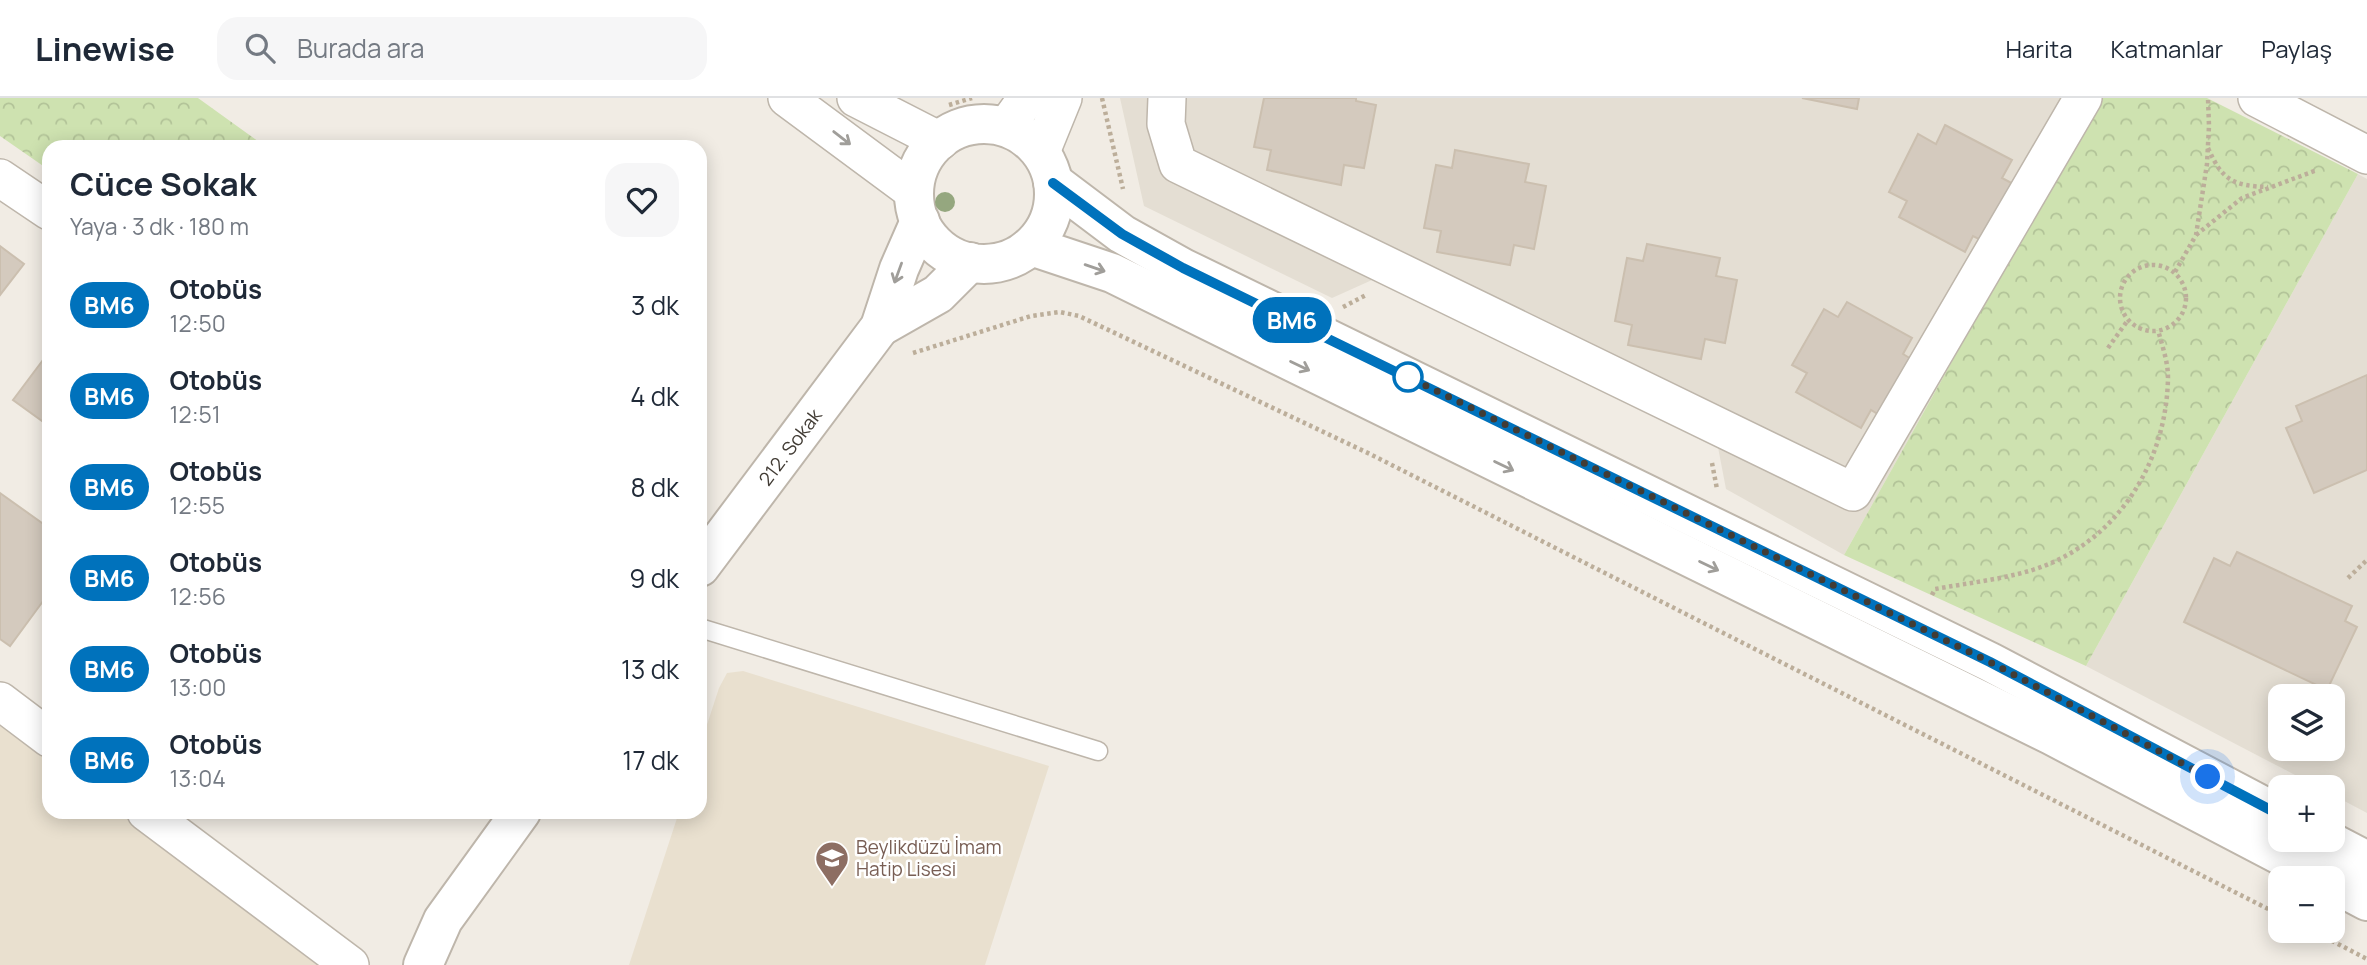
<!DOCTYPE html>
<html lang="tr">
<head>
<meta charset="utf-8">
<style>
	body { margin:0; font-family:Manrope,sans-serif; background:#f6f6f7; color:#1f2937; height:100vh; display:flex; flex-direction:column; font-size:26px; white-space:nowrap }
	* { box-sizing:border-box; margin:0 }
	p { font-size:23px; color:#747a83 }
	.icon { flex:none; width:38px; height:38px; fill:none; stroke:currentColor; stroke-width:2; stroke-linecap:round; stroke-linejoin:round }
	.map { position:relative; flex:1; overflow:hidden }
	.details { position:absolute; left:42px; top:42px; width:665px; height:679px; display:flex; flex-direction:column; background:#fff; border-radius:21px; box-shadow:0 4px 18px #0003 }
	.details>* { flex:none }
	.badge { padding:0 14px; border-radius:23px; font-size:24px; line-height:46px }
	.buttons { position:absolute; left:2268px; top:586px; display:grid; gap:14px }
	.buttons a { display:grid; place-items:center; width:77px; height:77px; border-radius:14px; background:#fff; box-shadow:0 4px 18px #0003; font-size:35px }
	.you { position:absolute; width:35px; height:35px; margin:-18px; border:5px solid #fff; border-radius:50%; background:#1a73e8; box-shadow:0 0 0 10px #1a73e833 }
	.map>.badge { position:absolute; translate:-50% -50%; box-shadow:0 0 0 4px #fff }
	.round { display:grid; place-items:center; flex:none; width:74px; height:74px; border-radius:21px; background:#f6f6f7 }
	.overview { display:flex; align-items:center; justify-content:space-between; height:119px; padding:0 28px }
	h1 { font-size:33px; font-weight:700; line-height:52px }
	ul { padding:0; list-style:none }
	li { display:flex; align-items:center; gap:21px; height:91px; padding:0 28px }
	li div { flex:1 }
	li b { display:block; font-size:26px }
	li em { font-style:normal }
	li .badge { min-width:77px; font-weight:700; text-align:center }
	header { display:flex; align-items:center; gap:42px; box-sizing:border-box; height:98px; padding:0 35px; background:#fff; border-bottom:2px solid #e0e1e3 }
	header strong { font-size:33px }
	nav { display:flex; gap:38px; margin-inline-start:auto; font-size:24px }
	.search { width:490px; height:63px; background:#f6f6f7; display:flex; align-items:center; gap:18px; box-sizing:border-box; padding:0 24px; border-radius:21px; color:#747a83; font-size:26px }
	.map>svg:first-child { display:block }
	.residential { fill:#e4ded3; fill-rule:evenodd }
	.education { fill:#e9e0cf }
	.park { fill:url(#park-crowns) }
	.building { fill:#d4cabe; stroke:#cbbfaf; stroke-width:2 }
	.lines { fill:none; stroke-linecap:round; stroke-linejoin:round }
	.service-casing { stroke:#beb6ab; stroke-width:21 }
	.minor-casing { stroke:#beb6ab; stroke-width:40 }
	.tertiary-casing { stroke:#beb6ab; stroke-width:42 }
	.path { stroke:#bcae9a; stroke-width:4.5; stroke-dasharray:3.5 3.5; stroke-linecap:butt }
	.service { stroke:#fff; stroke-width:18 }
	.minor { stroke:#fff; stroke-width:37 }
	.tertiary { stroke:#fff; stroke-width:38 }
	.tree { fill:#95a77f }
	.oneway { stroke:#a09e9a }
	.line-casing { stroke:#fff; stroke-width:16 }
	.line { stroke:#0072bc; stroke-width:10 }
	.walk { stroke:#423c35; stroke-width:7; stroke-dasharray:0 12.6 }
	.stop-dot { fill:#fff; stroke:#0072bc; stroke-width:3.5 }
	.labels { text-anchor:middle; stroke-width:5; stroke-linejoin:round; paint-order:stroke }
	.street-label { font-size:19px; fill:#423c35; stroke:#fff }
	.education-label { font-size:19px; fill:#785e54; stroke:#fff; text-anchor:start }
</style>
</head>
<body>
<header>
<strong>Linewise</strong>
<div class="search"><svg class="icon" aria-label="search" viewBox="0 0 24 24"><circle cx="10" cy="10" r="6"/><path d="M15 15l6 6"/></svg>Burada ara</div>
<nav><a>Harita</a><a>Katmanlar</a><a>Paylaş</a></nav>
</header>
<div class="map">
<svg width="2367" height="867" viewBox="0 0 2367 867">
	<defs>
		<pattern id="park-crowns" width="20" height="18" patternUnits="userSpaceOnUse" patternTransform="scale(1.75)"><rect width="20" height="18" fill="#cee2b0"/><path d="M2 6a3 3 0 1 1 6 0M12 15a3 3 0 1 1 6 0" fill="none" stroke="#b2c398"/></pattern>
	</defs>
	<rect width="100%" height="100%" fill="#f1ece4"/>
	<g class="residential">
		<path d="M1120,0H2099L1844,457L1726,391L1717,344L1381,178L1332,200L1144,108Z"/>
		<path d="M2358,76L2367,81V715L2333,697V690L2318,689L2086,568ZM2280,598H2333V651H2280Z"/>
	</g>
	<g class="education">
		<path d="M743,573L1049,668L985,867H629L679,714H700V648L719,590L727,575Z"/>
		<path d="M0,624L49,661V714H119L319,867H0Z"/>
	</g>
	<g class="park">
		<path d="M0,0H198L266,49H49V72L0,38Z"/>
		<path d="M2099,0H2207L2358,76L2086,568L1844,457Z"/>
	</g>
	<g class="building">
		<path d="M1264,0H1356V3L1376,7L1364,70L1344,67L1341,87L1267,72L1271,52L1254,49Z"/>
		<path d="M1802,0H1859L1857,11Z"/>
		<path d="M1945,27L2012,62L2002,80L2017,88L1987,145L1973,138L1965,154L1899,119L1907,103L1889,94L1918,36L1936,46Z"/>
		<path d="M1455,52L1529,66L1525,84L1546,88L1534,151L1514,147L1510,167L1437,154L1441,133L1424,130L1436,67L1452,70Z"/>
		<path d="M1647,146L1720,160L1716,178L1737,182L1725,245L1705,241L1701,261L1628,247L1632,227L1615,223L1627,160L1643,163Z"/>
		<path d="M0,148L24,166L0,197Z"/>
		<path d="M1847,204L1912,240L1903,256L1921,267L1889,323L1871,312L1861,330L1796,294L1807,275L1792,267L1824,211L1838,219Z"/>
		<path d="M49,254V328L13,302Z"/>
		<path d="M2367,277V372L2314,395L2286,330L2302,323L2296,308Z"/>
		<path d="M0,395L49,430V495L10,548L0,541Z"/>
		<path d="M2237,454L2352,508L2345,523L2357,529L2327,592L2184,524L2214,460L2230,468Z"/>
	</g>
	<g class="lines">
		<g class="service-casing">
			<path id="service" d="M700,530L1098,653"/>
		</g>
		<g class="minor-casing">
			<g id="minor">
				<path d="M787,0L914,94"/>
				<path d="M856,0L940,43"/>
				<path d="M1167,0L1166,26L1178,66L1853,394L2083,0"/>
				<path d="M2257,0L2367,57"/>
				<path d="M1006,29L1027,0"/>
				<path d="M1041,54L1063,0"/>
				<path d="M0,80L49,113"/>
				<path d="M0,603L49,640"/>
				<path d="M146,714L350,867"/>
			</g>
		</g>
		<g class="tertiary-casing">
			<g id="tertiary">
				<circle cx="984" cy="96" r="70"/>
				<path d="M1053,84L1122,136L1183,170L1990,564L2280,717"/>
				<path d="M1031,148L1112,175L2051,637L2324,780"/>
				<path d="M880,229L938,196L970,164"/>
				<path d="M700,469L880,229L899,171L920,123"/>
				<path d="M2327,742L2367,763"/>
				<path d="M2333,785L2367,803"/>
				<path d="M423,867L443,822L521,714"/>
			</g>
		</g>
		<g class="path">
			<path d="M1102,0L1123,91"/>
			<path d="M949,7L972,0"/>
			<path d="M2208,50C2222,82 2233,88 2268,89"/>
			<path d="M2196,137L2242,100L2317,72"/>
			<circle cx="2153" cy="200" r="33"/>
			<path d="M2175,174L2196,137L2207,66L2209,28L2208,0"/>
			<path d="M1343,209L1366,197"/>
			<path d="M2108,250L2128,222"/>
			<path d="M913,255L1031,218L1060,214L1079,218L1370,356L2280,817"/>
			<path d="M1712,365L1717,391"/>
			<path d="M2348,480L2367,462"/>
			<path d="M1932,497L1935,491C1968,485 2013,480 2044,468C2121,438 2167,361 2168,279C2168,264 2162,247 2158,232"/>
			<path d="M2313,833L2367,861"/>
		</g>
		<use href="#service" class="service"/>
		<use href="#minor" class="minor"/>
		<use href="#tertiary" class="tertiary"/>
	</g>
	<circle class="tree" cx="945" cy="104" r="10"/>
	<defs><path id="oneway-shaft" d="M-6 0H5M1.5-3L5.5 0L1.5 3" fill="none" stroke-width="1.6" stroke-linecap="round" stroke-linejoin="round" transform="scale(1.75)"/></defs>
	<g class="oneway">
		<use href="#oneway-shaft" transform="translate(842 40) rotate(38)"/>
		<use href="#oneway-shaft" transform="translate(1095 170) rotate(19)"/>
		<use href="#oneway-shaft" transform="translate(898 175) rotate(110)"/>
		<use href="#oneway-shaft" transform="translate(1300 268) rotate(26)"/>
		<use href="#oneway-shaft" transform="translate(1504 368) rotate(26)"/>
		<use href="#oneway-shaft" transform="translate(1709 468) rotate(26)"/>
	</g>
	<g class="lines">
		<g class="line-casing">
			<path id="line" d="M1053,85L1122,136L1183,170L1990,564L2280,717"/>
		</g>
		<use href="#line" class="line"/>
		<path class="walk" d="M1408,279L1400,275L1990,564L2208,679"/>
	</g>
	<defs>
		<g id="school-pin" transform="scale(1.75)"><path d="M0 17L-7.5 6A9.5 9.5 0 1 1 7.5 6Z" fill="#8d6e63" stroke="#fff"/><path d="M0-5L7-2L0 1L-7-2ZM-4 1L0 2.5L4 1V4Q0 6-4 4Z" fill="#fff"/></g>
	</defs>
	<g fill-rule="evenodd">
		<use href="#school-pin" x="832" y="760"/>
	</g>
	<circle class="stop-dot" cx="1408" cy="279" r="14"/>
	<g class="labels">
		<g class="street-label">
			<text transform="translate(790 349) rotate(-53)" y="7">212. Sokak</text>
		</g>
		<g class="education-label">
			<text x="856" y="756">Beylikdüzü İmam<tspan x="856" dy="22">Hatip Lisesi</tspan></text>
		</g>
	</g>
</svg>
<div class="buttons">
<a><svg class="icon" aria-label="layers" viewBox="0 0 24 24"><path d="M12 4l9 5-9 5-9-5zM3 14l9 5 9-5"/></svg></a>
<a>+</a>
<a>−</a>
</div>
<div class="you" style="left:2208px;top:679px"></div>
<b class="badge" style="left:1292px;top:222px;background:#0072bc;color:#fff">BM6</b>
<section class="details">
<div class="overview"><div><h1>Cüce Sokak</h1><p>Yaya · 3 dk · 180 m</p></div><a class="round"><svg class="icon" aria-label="heart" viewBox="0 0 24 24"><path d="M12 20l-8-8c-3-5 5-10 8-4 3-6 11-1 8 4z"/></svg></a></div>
<ul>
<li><span class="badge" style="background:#0072bc;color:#fff">BM6</span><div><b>Otobüs</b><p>12:50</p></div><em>3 dk</em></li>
<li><span class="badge" style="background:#0072bc;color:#fff">BM6</span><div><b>Otobüs</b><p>12:51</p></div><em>4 dk</em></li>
<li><span class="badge" style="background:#0072bc;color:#fff">BM6</span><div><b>Otobüs</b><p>12:55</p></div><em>8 dk</em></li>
<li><span class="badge" style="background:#0072bc;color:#fff">BM6</span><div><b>Otobüs</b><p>12:56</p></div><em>9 dk</em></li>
<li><span class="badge" style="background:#0072bc;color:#fff">BM6</span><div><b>Otobüs</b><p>13:00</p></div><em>13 dk</em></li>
<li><span class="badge" style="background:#0072bc;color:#fff">BM6</span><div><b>Otobüs</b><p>13:04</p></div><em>17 dk</em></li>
</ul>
</section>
</div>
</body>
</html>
